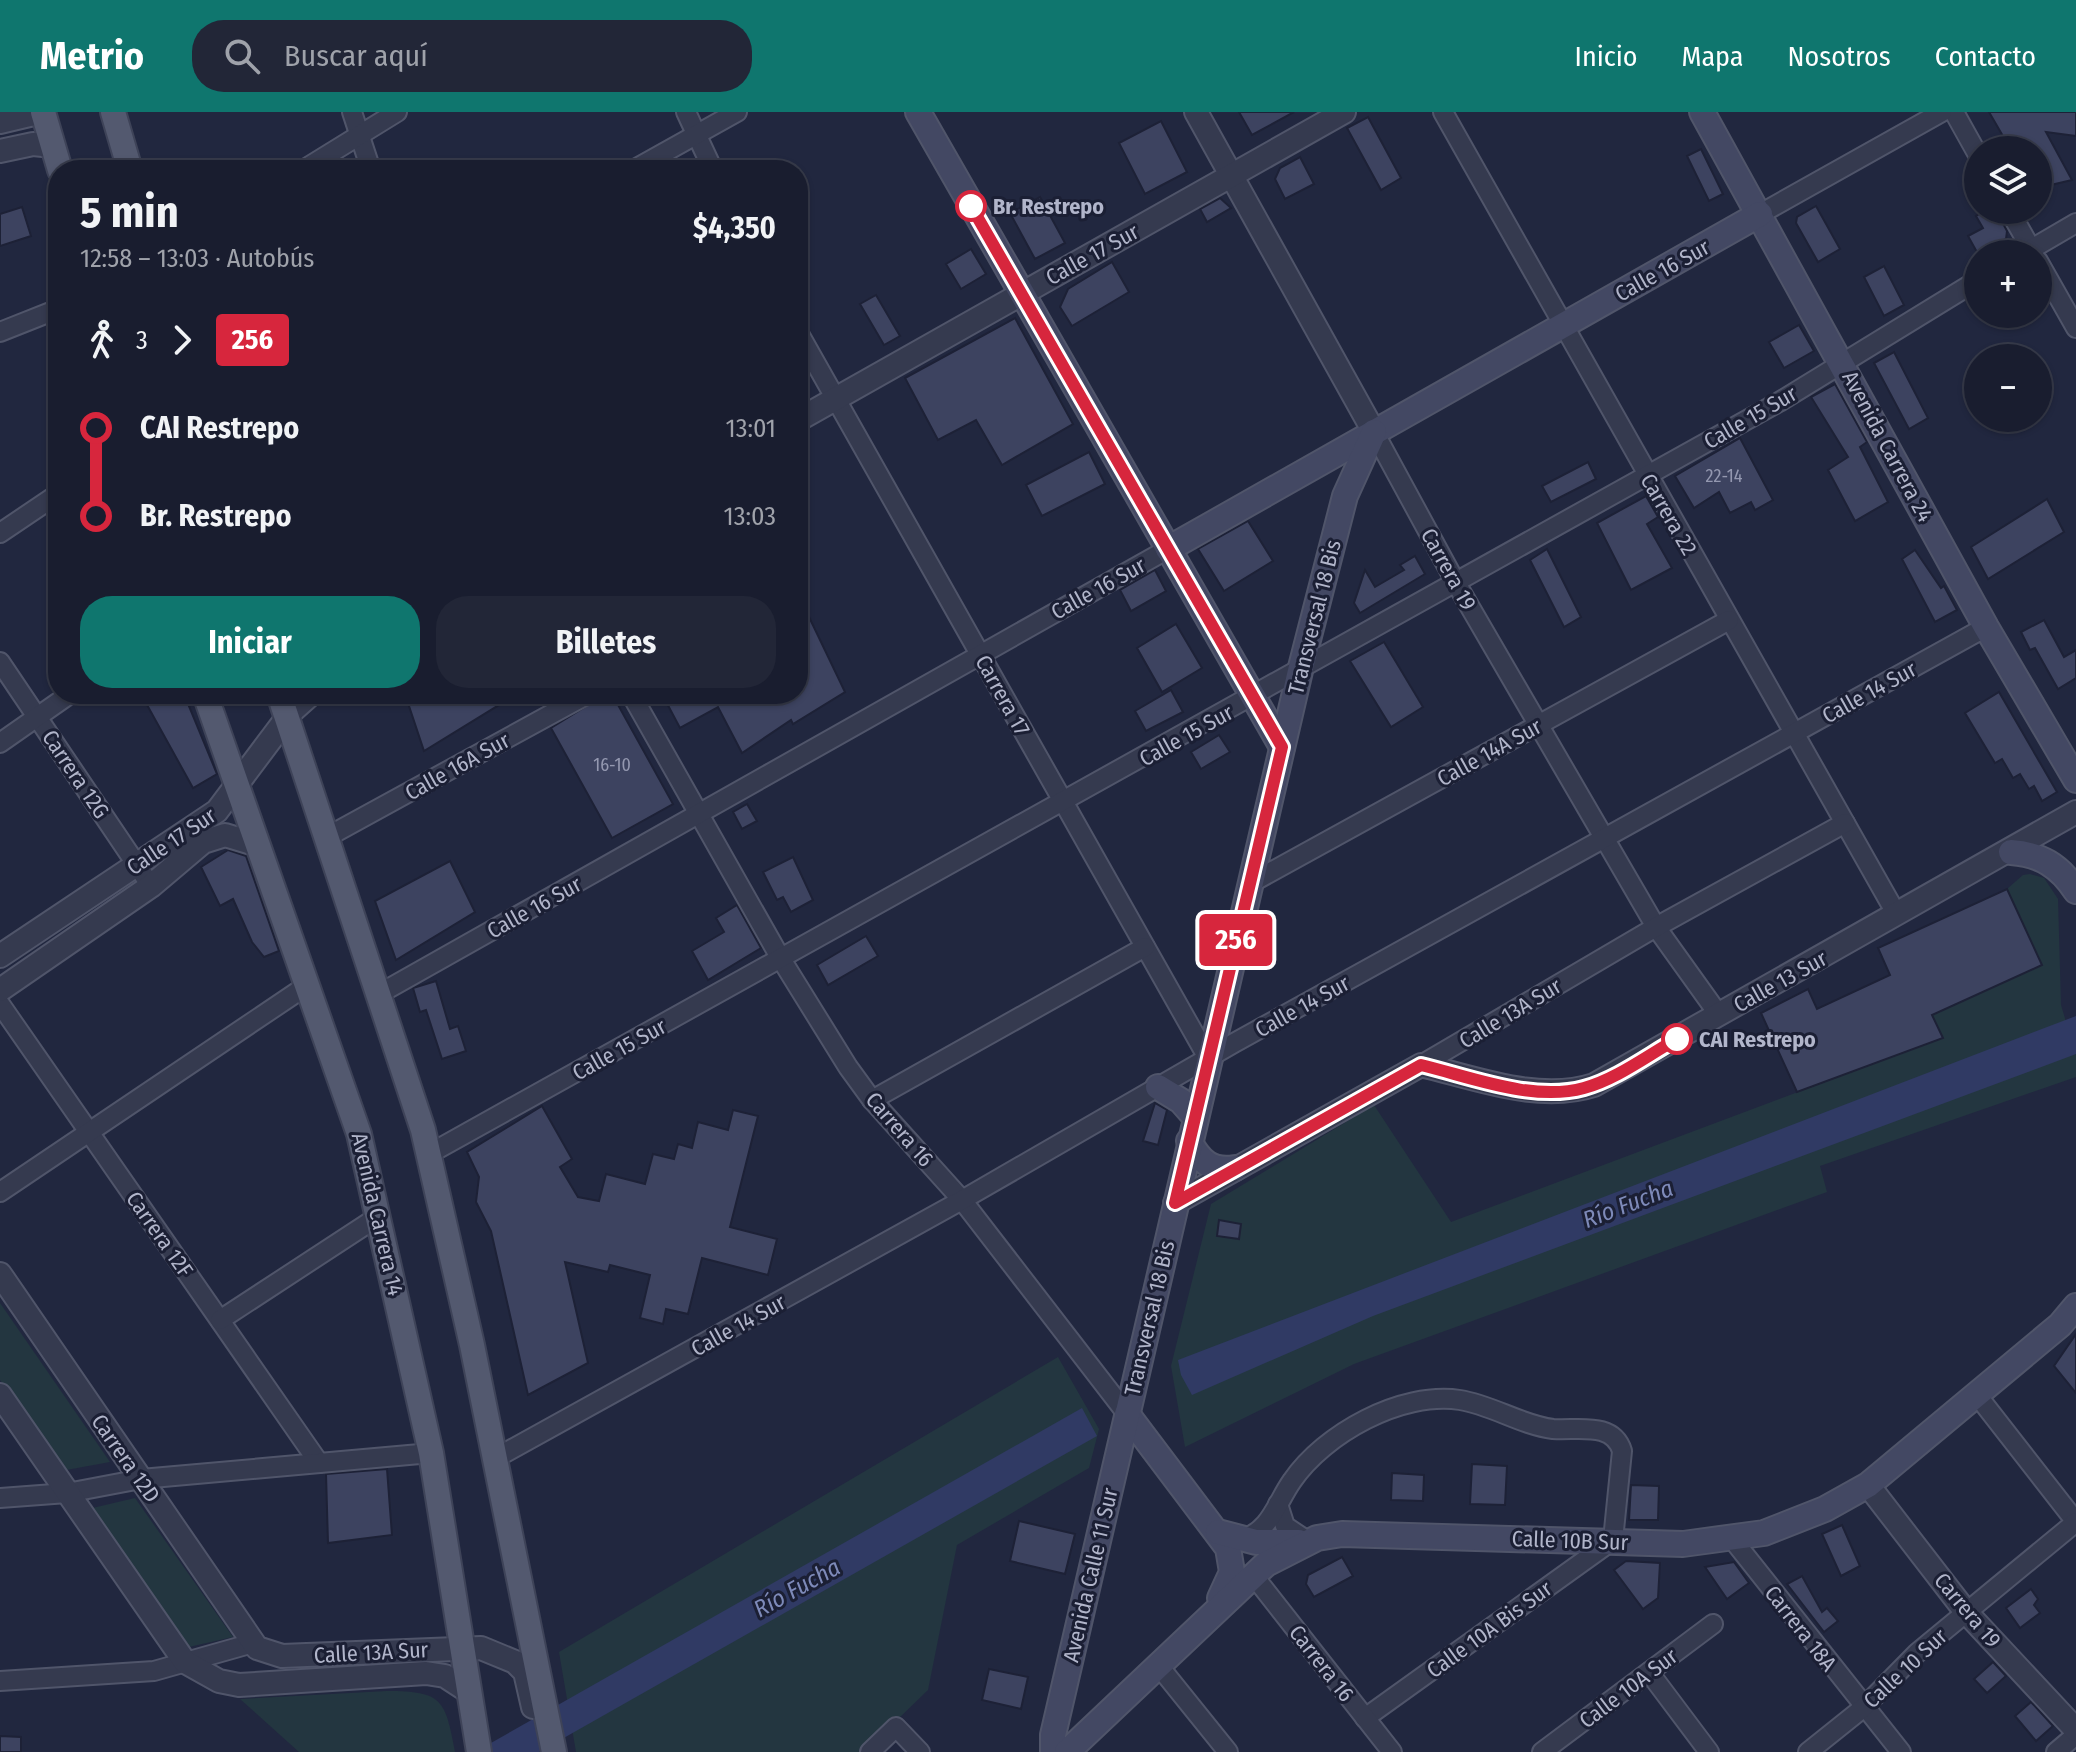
<!DOCTYPE html>
<html lang="es">
<head>
<meta charset="utf-8">
<style>
	body { margin:0; font-family:"Fira Sans Condensed",sans-serif; background:#222637; color:#f1f3f6; height:100vh; display:flex; flex-direction:column; font-size:30px; white-space:nowrap }
	* { box-sizing:border-box; margin:0 }
	p { font-size:26px; color:#9fa2aa }
	.icon { flex:none; width:44px; height:44px; fill:none; stroke:currentColor; stroke-width:2; stroke-linecap:round; stroke-linejoin:round }
	.map { position:relative; flex:1; overflow:hidden }
	.panel { position:absolute; left:48px; top:48px; width:760px; height:544px; display:flex; flex-direction:column; background:#191d2f; border-radius:32px; box-shadow:0 2px 6px #0004,0 0 0 2px #373b4b }
	.panel>* { flex:none }
	.badge { padding:0 16px; border-radius:6px; font-size:28px; line-height:52px }
	.tools { position:absolute; left:1964px; top:24px; display:grid; gap:16px }
	.tools a { display:grid; place-items:center; width:88px; height:88px; border-radius:50%; background:#191d2f; box-shadow:0 2px 6px #0004,0 0 0 2px #373b4b; font-size:40px }
	.map>.badge { position:absolute; translate:-50% -50%; box-shadow:0 0 0 4px #fff }
	.legs { display:flex; align-items:center; gap:12px; height:88px; padding:0 32px; font-size:26px }
	.legs p { margin-inline-start:auto }
	.summary { display:flex; align-items:center; justify-content:space-between; height:136px; padding:0 32px }
	h1 { font-size:44px; font-weight:700; line-height:60px }
	.primary-button { display:flex; gap:16px; margin-top:auto; padding:16px 32px }
	.primary-button a { flex:1; height:92px; border-radius:32px; background:#0f766e; color:#fff; font-size:32px; font-weight:700; line-height:92px; text-align:center }
	.primary-button a+a { background:#222637; color:#f1f3f6 }
	ul { padding:0 32px; list-style:none }
	li { display:flex; align-items:center; gap:28px; height:88px; font-size:30px }
	li i { display:grid; place-items:center; width:12px; height:100%; margin:0 10px; background:currentColor }
	li i::after { content:''; width:20px; height:20px; margin:-10px; border:6px solid; border-radius:50%; background:#191d2f }
	li p { margin-inline-start:auto }
	li:first-child i { background:linear-gradient(#0000 50%,currentColor 0) }
	li:last-child i { background:linear-gradient(currentColor 50%,#0000 0) }
	header { display:flex; align-items:center; gap:48px; box-sizing:border-box; height:112px; padding:0 40px; background:#0f766e; color:#fff }
	header strong { font-size:38px }
	nav { display:flex; gap:44px; margin-inline-start:auto; font-size:28px }
	.search { width:560px; height:72px; background:#222637; display:flex; align-items:center; gap:20px; box-sizing:border-box; padding:0 28px; border-radius:32px; color:#9fa2aa; font-size:30px }
	.map>svg:first-child { display:block }
	.green { fill:#233640 }
	.water { fill:#303a64 }
	.building { fill:#3d4360; stroke:#1d2136; stroke-width:2 }
	.lines { fill:none; stroke-linecap:round; stroke-linejoin:round }
	.minor-casing { stroke:#50556a; stroke-width:22 }
	.tertiary-casing { stroke:#50556a; stroke-width:26 }
	.secondary-casing { stroke:#50556a; stroke-width:28 }
	.primary-casing { stroke:#3e4358; stroke-width:28 }
	.minor { stroke:#353a4f; stroke-width:18 }
	.tertiary { stroke:#353a4f; stroke-width:22 }
	.secondary { stroke:#434863; stroke-width:24 }
	.primary { stroke:#53596f; stroke-width:24 }
	.line-1-casing { stroke:#fff; stroke-width:18 }
	.line-1 { stroke:#d7263d; stroke-width:12 }
	.stop-1-dot { fill:#fff; stroke:#d7263d; stroke-width:4 }
	.labels { text-anchor:middle; stroke-width:6; stroke-linejoin:round; paint-order:stroke }
	.number-label { font-size:18px; fill:#9498b0 }
	.stop-label { font-size:22px; font-weight:bold; fill:#b1b5ca; stroke:#1b1f34; text-anchor:start }
	.street-label { font-size:22px; fill:#b1b5ca; stroke:#1b1f34 }
	.water-label { font-size:24px; font-style:italic; fill:#7e8ab9; stroke:#1b1f34 }
</style>
</head>
<body>
<header>
<strong>Metrio</strong>
<div class="search"><svg class="icon" aria-label="search" viewBox="0 0 24 24"><circle cx="10" cy="10" r="6"/><path d="M15 15l6 6"/></svg>Buscar aquí</div>
<nav><a>Inicio</a><a>Mapa</a><a>Nosotros</a><a>Contacto</a></nav>
</header>
<div class="map">
<svg width="2076" height="1640" viewBox="0 0 2076 1640">
	<rect width="100%" height="100%" fill="#21273f"/>
	<g class="green">
		<path d="M2030,762L2044,766L2058,787L2061,893L2076,943V965L1820,1054L1827,1080L1354,1252L1185,1335L1171,1254L1211,1092L1374,993L1451,1110L1942,926L1932,903L2041,853L2007,777L2023,763Z"/>
		<path d="M0,1191L110,1350L61,1359L0,1268Z"/>
		<path d="M1058,1245L1099,1317L1089,1356L957,1433L928,1578L864,1640H576L559,1540Z"/>
		<path d="M135,1386L233,1525L180,1537L84,1398Z"/>
		<path d="M387,1579C443,1579 445,1588 455,1640H299L240,1587Z"/>
	</g>
	<g class="water">
		<path d="M2076,904V942L1373,1204L1192,1283L1181,1263L1178,1248Z"/>
		<path d="M1082,1296L1097,1324L539,1640H475Z"/>
	</g>
	<g class="building">
		<path d="M1239,0H1294L1252,23Z"/>
		<path d="M1989,0H2076V24L2046,20L2072,68L2038,76V38H2011Z"/>
		<path d="M1368,5L1401,66L1381,78L1347,16Z"/>
		<path d="M1161,9L1187,60L1145,82L1119,31Z"/>
		<path d="M1701,37L1723,82L1709,89L1687,44Z"/>
		<path d="M1300,45L1314,72L1285,87L1275,67L1280,56Z"/>
		<path d="M1040,85L1065,131L1035,147L1010,101Z"/>
		<path d="M1220,86L1231,96L1207,110L1200,97Z"/>
		<path d="M1816,94L1840,137L1818,150L1796,111L1797,105Z"/>
		<path d="M22,95L31,124L0,134V102Z"/>
		<path d="M1986,98H1996L2007,119L2006,127L1978,142L1968,124L1983,116L1976,104Z"/>
		<path d="M971,137L986,162L961,177L946,152Z"/>
		<path d="M1112,150L1129,180L1072,214L1060,195L1068,177Z"/>
		<path d="M1884,154L1904,193L1884,204L1864,165Z"/>
		<path d="M876,183L900,224L884,233L860,192Z"/>
		<path d="M1015,206L1073,312L1002,353L976,308L938,328L905,266Z"/>
		<path d="M1799,213L1814,239L1784,256L1769,230Z"/>
		<path d="M1894,240L1928,306L1909,317L1874,251Z"/>
		<path d="M1835,272L1867,330L1860,335L1888,390L1855,409L1828,358L1848,345L1811,285Z"/>
		<path d="M1740,326L1773,388L1755,398L1751,390L1730,401L1719,380L1694,396L1675,364Z"/>
		<path d="M1089,340L1105,372L1042,404L1026,373Z"/>
		<path d="M1588,350L1596,367L1551,390L1542,374Z"/>
		<path d="M1646,384L1658,405L1647,412L1672,456L1631,478L1597,411Z"/>
		<path d="M2047,387L2064,420L1988,467L1971,435Z"/>
		<path d="M1248,409L1273,449L1224,479L1198,437Z"/>
		<path d="M1547,437L1581,505L1564,515L1530,448Z"/>
		<path d="M1915,438L1941,476L1944,474L1957,498L1935,510L1902,447Z"/>
		<path d="M1415,444L1425,462L1360,501L1354,491L1365,458L1375,475L1404,458L1400,453Z"/>
		<path d="M1155,458L1166,479L1131,499L1120,478Z"/>
		<path d="M798,482L845,580L793,612L791,608L742,641L718,595L680,616L662,582H798Z"/>
		<path d="M2044,508L2064,545L2076,538V566L2058,577L2035,536L2030,538L2021,520Z"/>
		<path d="M1176,512L1202,556L1162,580L1137,536Z"/>
		<path d="M1384,530L1423,595L1391,615L1350,549Z"/>
		<path d="M1171,578L1183,600L1146,619L1135,599Z"/>
		<path d="M1999,580L2057,680L2042,689L2034,674L2029,677L2020,662L2013,666L2002,647L1995,651L1965,601Z"/>
		<path d="M141,582H184L217,662L193,676Z"/>
		<path d="M405,582H517L424,639Z"/>
		<path d="M606,582H612L673,692L612,726L551,616Z"/>
		<path d="M1219,623L1230,640L1201,657L1191,640Z"/>
		<path d="M747,692L757,709L742,717L733,700Z"/>
		<path d="M228,738L246,744L279,839L264,845L252,830L233,787L220,794L201,755Z"/>
		<path d="M793,745L813,788L791,800L783,785L777,788L763,760Z"/>
		<path d="M450,749L475,800L396,848L375,789Z"/>
		<path d="M2007,777L2042,853L1932,903L1943,926L1797,980L1761,901L1808,877L1817,897L1890,863L1878,836Z"/>
		<path d="M737,793L761,836L708,868L692,839L724,820L716,806Z"/>
		<path d="M866,824L878,844L828,873L817,853Z"/>
		<path d="M436,869L450,917L458,914L466,939L442,947L426,898L420,900L413,876Z"/>
		<path d="M1155,991L1167,998L1158,1033L1143,1029Z"/>
		<path d="M542,994L572,1047L560,1055L578,1085L599,1089L606,1062L645,1072L653,1042L674,1047L678,1032L692,1036L698,1010L728,1018L733,998L758,1004L730,1115L777,1127L768,1163L702,1146L688,1202L666,1197L663,1212L640,1206L650,1163L610,1153L608,1160L565,1150L588,1251L528,1283L491,1119L476,1090L479,1065L467,1040Z"/>
		<path d="M1219,1108L1241,1112L1239,1127L1217,1124Z"/>
		<path d="M2076,1222V1281L2054,1254Z"/>
		<path d="M1472,1352L1507,1354L1505,1393L1470,1392Z"/>
		<path d="M387,1357L392,1423L328,1431L326,1362Z"/>
		<path d="M1392,1361L1424,1363L1423,1389L1391,1388Z"/>
		<path d="M1631,1373L1659,1374L1658,1408H1629Z"/>
		<path d="M1019,1409L1075,1422L1065,1462L1010,1449Z"/>
		<path d="M1842,1413L1860,1454L1841,1464L1822,1422Z"/>
		<path d="M1342,1445L1353,1464L1314,1485L1306,1472L1308,1463Z"/>
		<path d="M1626,1449L1660,1451L1658,1486L1643,1497L1614,1458Z"/>
		<path d="M1734,1450L1749,1471L1727,1487L1705,1455Z"/>
		<path d="M1802,1464L1822,1500L1827,1496L1838,1509L1824,1520L1787,1472Z"/>
		<path d="M2031,1477L2038,1487L2034,1493L2040,1501L2020,1516L2006,1496Z"/>
		<path d="M1993,1550L2006,1564L1987,1581L1974,1567Z"/>
		<path d="M989,1557L1028,1565L1021,1597L982,1588Z"/>
		<path d="M2031,1590L2053,1614L2036,1629L2015,1604Z"/>
		<path d="M0,1624L21,1625V1640H0Z"/>
	</g>
	<g class="lines">
		<g class="minor-casing">
			<g id="minor">
				<path d="M352,0L371,58"/>
				<path d="M686,0L713,58"/>
				<path d="M1443,0L1897,803"/>
				<path d="M1954,0L1978,43"/>
				<path d="M303,58L397,0"/>
				<path d="M633,58L737,0"/>
				<path d="M2009,98L2034,142"/>
				<path d="M1760,102L1942,0"/>
				<path d="M2023,142L2076,111"/>
				<path d="M2038,149L2076,216"/>
				<path d="M0,220L58,197"/>
				<path d="M798,220L1208,946"/>
				<path d="M1374,320L1456,471L1656,815L1719,903"/>
				<path d="M0,421L58,382"/>
				<path d="M0,550L151,774"/>
				<path d="M631,582L781,847L848,955L872,988L962,1088L1127,1302"/>
				<path d="M0,631L70,582"/>
				<path d="M327,725L588,582"/>
				<path d="M1249,772L1729,508"/>
				<path d="M379,882L1168,437"/>
				<path d="M0,892L319,1351"/>
				<path d="M1421,953L1656,815L1845,711"/>
				<path d="M872,988L1145,835"/>
				<path d="M429,1042L1779,290L1978,168"/>
				<path d="M0,1080L309,872"/>
				<path d="M220,1208L379,1104"/>
				<path d="M1977,1283L2076,1410"/>
				<path d="M494,1347L962,1088L1234,931L1986,515"/>
				<path d="M0,1386L67,1381L141,1367L431,1341"/>
				<path d="M1278,1392L1285,1414L1306,1428"/>
				<path d="M1242,1427C1270,1420 1277,1390 1292,1369C1324,1322 1401,1279 1460,1288C1492,1293 1521,1313 1553,1317C1577,1319 1613,1309 1622,1339L1613,1428L1365,1606"/>
				<path d="M1733,1428L1901,1640"/>
				<path d="M1253,1463L1392,1640"/>
				<path d="M1158,1553L1228,1640"/>
				<path d="M1649,1560L1709,1640"/>
				<path d="M0,1569L154,1559L253,1531"/>
				<path d="M870,1640L896,1615L920,1640"/>
				<path d="M1542,1640L1713,1512"/>
				<path d="M1808,1640L1863,1596L1917,1541L2076,1410"/>
				<path d="M2056,1640L2076,1623"/>
			</g>
		</g>
		<g class="tertiary-casing">
			<g id="tertiary">
				<path d="M1196,0L1374,320"/>
				<path d="M0,10L42,0"/>
				<path d="M0,39L33,32L53,34"/>
				<path d="M798,308L1344,0"/>
				<path d="M0,844L217,699L292,599L311,582"/>
				<path d="M0,878L151,774L203,730L225,723L258,733"/>
				<path d="M1175,1091L1421,953C1476,966 1539,991 1594,973L2076,700"/>
				<path d="M0,1162L257,1536L282,1544L481,1536L515,1550L525,1560L533,1595"/>
				<path d="M0,1283L185,1550L219,1569L239,1573L426,1561L445,1564L468,1579"/>
				<path d="M1868,1373L1966,1500L2076,1618"/>
			</g>
		</g>
		<g class="secondary-casing">
			<g id="secondary">
				<path d="M918,0L1282,635"/>
				<path d="M1702,0L1986,515L2076,668"/>
				<path d="M1168,437L1760,102"/>
				<path d="M2011,740C2040,742 2060,754 2076,779"/>
				<path d="M1158,975L1181,989L1195,1005"/>
				<path d="M1189,1029C1200,1049 1211,1060 1235,1056"/>
				<path d="M1127,1302L1228,1436L1232,1460L1220,1486"/>
				<path d="M1218,1420L1256,1430H1299"/>
				<path d="M1053,1640V1623L1300,559L1345,384L1374,320"/>
				<path d="M1067,1640L1266,1452L1317,1426L1342,1422L1683,1432L1764,1421L1825,1397L1868,1373L2060,1213L2076,1194"/>
			</g>
		</g>
		<g class="primary-casing">
			<g id="primary">
				<path d="M43,0L60,58"/>
				<path d="M113,0L130,58"/>
				<path d="M205,582L359,1022L431,1341L479,1640"/>
				<path d="M279,582L423,1018L472,1233L554,1640"/>
			</g>
		</g>
		<use href="#minor" class="minor"/>
		<use href="#tertiary" class="tertiary"/>
		<use href="#secondary" class="secondary"/>
		<use href="#primary" class="primary"/>
	</g>
	<g class="lines">
		<g class="line-1-casing">
			<path id="line-1" d="M971,94L1282,635L1175,1091L1421,953C1471,965 1533,990 1584,976C1617,967 1648,943 1677,927"/>
		</g>
		<use href="#line-1" class="line-1"/>
	</g>
	<g class="stop-1-dot">
		<circle cx="971" cy="94" r="14"/>
		<circle cx="1677" cy="927" r="14"/>
	</g>
	<g class="labels">
		<g class="number-label">
			<text x="1724" y="370">22-14</text>
			<text x="612" y="659">16-10</text>
		</g>
		<g class="stop-label">
			<text x="993" y="102">Br. Restrepo</text>
			<text x="1699" y="935">CAI Restrepo</text>
		</g>
		<g class="street-label">
			<text transform="translate(1092 142) rotate(-29)" y="8">Calle 17 Sur</text>
			<text transform="translate(1662 158) rotate(-29)" y="8">Calle 16 Sur</text>
			<text transform="translate(1750 305) rotate(-30)" y="8">Calle 15 Sur</text>
			<text transform="translate(1888 334) rotate(62)" y="8">Avenida Carrera 24</text>
			<text transform="translate(1669 402) rotate(60)" y="8">Carrera 22</text>
			<text transform="translate(1449 457) rotate(61)" y="8">Carrera 19</text>
			<text transform="translate(1098 476) rotate(-29)" y="8">Calle 16 Sur</text>
			<text transform="translate(1314 505) rotate(-76)" y="8">Transversal 18 Bis</text>
			<text transform="translate(1869 580) rotate(-29)" y="8">Calle 14 Sur</text>
			<text transform="translate(1003 583) rotate(61)" y="8">Carrera 17</text>
			<text transform="translate(1186 623) rotate(-29)" y="8">Calle 15 Sur</text>
			<text transform="translate(1489 640) rotate(-29)" y="8">Calle 14A Sur</text>
			<text transform="translate(457 654) rotate(-29)" y="8">Calle 16A Sur</text>
			<text transform="translate(76 662) rotate(56)" y="8">Carrera 12G</text>
			<text transform="translate(171 729) rotate(-34)" y="8">Calle 17 Sur</text>
			<text transform="translate(534 795) rotate(-29)" y="8">Calle 16 Sur</text>
			<text transform="translate(1780 869) rotate(-29)" y="8">Calle 13 Sur</text>
			<text transform="translate(1302 894) rotate(-29)" y="8">Calle 14 Sur</text>
			<text transform="translate(1510 901) rotate(-31)" y="8">Calle 13A Sur</text>
			<text transform="translate(619 937) rotate(-29)" y="8">Calle 15 Sur</text>
			<text transform="translate(900 1017) rotate(49)" y="8">Carrera 16</text>
			<text transform="translate(378 1102) rotate(77)" y="8">Avenida Carrera 14</text>
			<text transform="translate(160 1122) rotate(55)" y="8">Carrera 12F</text>
			<text transform="translate(1149 1206) rotate(-77)" y="8">Transversal 18 Bis</text>
			<text transform="translate(738 1213) rotate(-29)" y="8">Calle 14 Sur</text>
			<text transform="translate(126 1346) rotate(55)" y="8">Carrera 12D</text>
			<text transform="translate(1570 1428) rotate(2)" y="8">Calle 10B Sur</text>
			<text transform="translate(1090 1463) rotate(-77)" y="8">Avenida Calle 11 Sur</text>
			<text transform="translate(1968 1498) rotate(50)" y="8">Carrera 19</text>
			<text transform="translate(1801 1516) rotate(52)" y="8">Carrera 18A</text>
			<text transform="translate(1489 1517) rotate(-36)" y="8">Calle 10A Bis Sur</text>
			<text transform="translate(371 1540) rotate(-3)" y="8">Calle 13A Sur</text>
			<text transform="translate(1322 1551) rotate(52)" y="8">Carrera 16</text>
			<text transform="translate(1905 1556) rotate(-43)" y="8">Calle 10 Sur</text>
			<text transform="translate(1628 1576) rotate(-37)" y="8">Calle 10A Sur</text>
		</g>
		<g class="water-label">
			<text transform="translate(1628 1092) rotate(-21)" y="8">Río Fucha</text>
			<text transform="translate(797 1476) rotate(-29)" y="8">Río Fucha</text>
		</g>
	</g>
</svg>
<div class="tools">
<a><svg class="icon" aria-label="layers" viewBox="0 0 24 24"><path d="M12 4l9 5-9 5-9-5zM3 14l9 5 9-5"/></svg></a>
<a>+</a>
<a>−</a>
</div>
<b class="badge" style="left:1236px;top:828px;background:#d7263d;color:#fff">256</b>
<section class="panel">
<div class="summary"><div><h1>5 min</h1><p>12:58 – 13:03 · Autobús</p></div><b>$4,350</b></div>
<div class="legs"><svg class="icon" aria-label="walk" viewBox="0 0 24 24"><circle cx="13" cy="4" r="2"/><path d="M13 8l-2 6 4 7M11 14l-3 7M7 12l3-4h3l4 4"/></svg>3<svg class="icon" aria-label="forward" viewBox="0 0 24 24"><path d="M9 5l7 7-7 7"/></svg><b class="badge" style="background:#d7263d;color:#fff">256</b></div>
<ul>
<li><i style="color:#d7263d"></i><b>CAI Restrepo</b><p>13:01</p></li>
<li><i style="color:#d7263d"></i><b>Br. Restrepo</b><p>13:03</p></li>
</ul>
<div class="primary-button"><a>Iniciar</a><a>Billetes</a></div>
</section>
</div>
</body>
</html>
